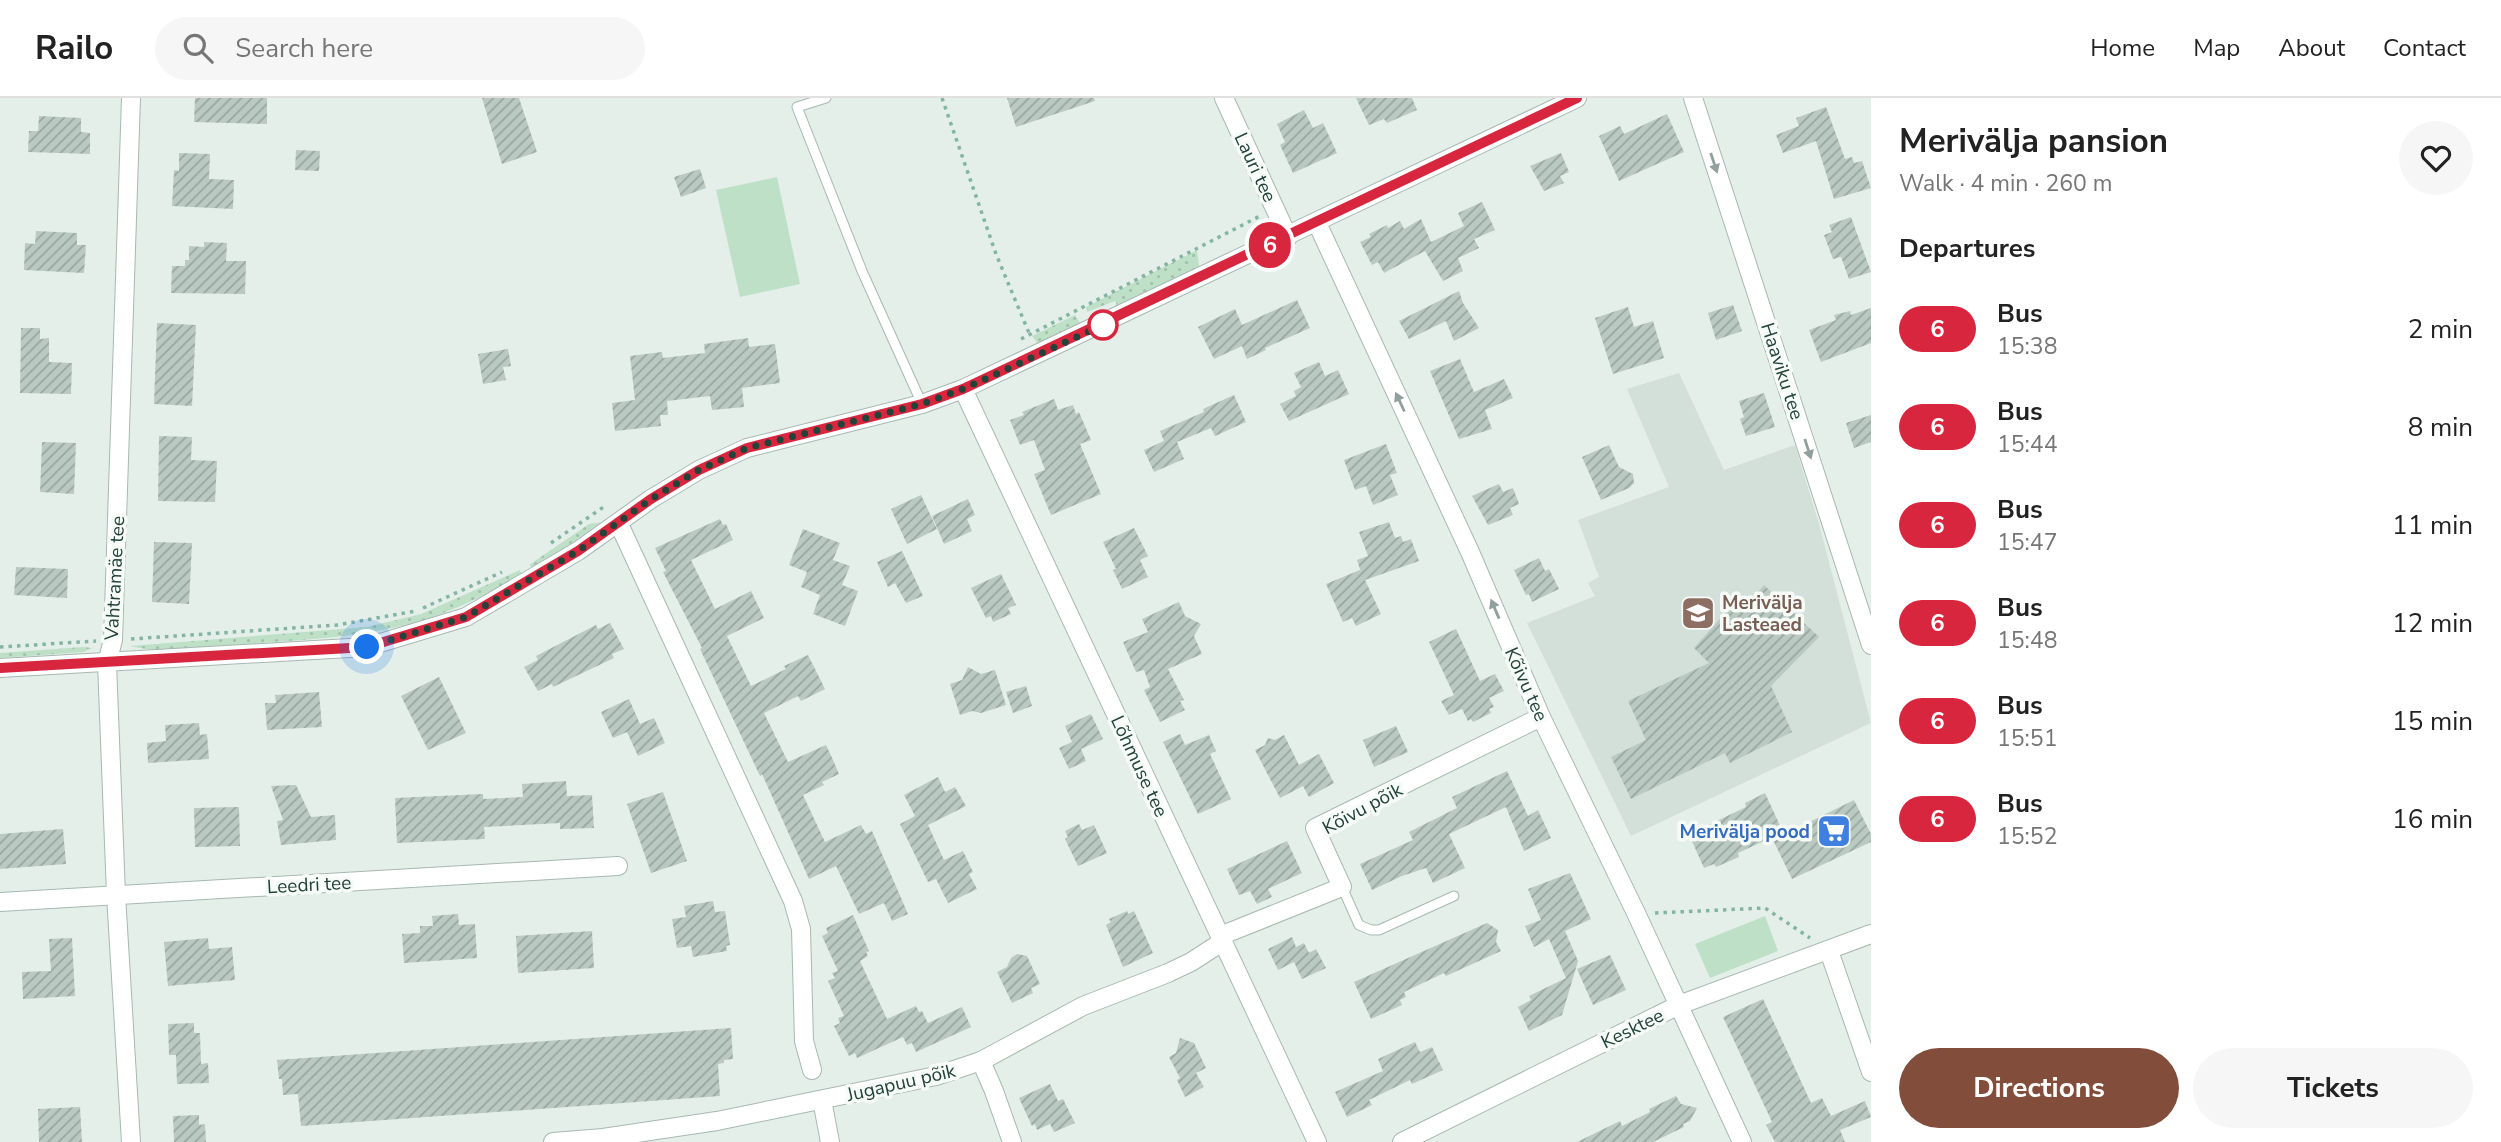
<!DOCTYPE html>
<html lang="en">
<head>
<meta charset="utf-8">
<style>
	body { margin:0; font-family:"Nunito Sans",sans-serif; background:#f6f6f6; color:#222; height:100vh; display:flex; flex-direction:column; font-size:26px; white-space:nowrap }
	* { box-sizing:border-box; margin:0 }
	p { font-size:23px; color:#767676 }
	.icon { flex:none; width:38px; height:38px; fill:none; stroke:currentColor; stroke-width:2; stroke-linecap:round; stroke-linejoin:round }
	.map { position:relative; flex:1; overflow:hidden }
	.sheet { display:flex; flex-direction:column; background:#fff; width:630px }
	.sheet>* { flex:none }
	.badge { padding:0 14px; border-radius:23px; font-size:24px; line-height:46px }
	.you { position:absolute; width:35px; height:35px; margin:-18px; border:5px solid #fff; border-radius:50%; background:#1a73e8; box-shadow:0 0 0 10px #1a73e833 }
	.map>.badge { position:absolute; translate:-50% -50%; box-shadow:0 0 0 4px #fff }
	h2 { padding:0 28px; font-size:26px; line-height:63px }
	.round { display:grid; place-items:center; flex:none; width:74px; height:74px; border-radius:37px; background:#f6f6f6 }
	.head { display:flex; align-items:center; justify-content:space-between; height:119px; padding:0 28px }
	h1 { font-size:33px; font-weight:700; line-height:52px }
	.action { display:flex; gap:14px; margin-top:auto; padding:14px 28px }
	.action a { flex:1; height:80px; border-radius:42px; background:#824e3b; color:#fff; font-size:28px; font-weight:700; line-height:80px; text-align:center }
	.action a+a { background:#f6f6f6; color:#222 }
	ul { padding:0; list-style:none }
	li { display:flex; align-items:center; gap:21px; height:98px; padding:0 28px }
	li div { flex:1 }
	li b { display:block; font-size:26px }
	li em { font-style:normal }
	li .badge { min-width:77px; font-weight:700; text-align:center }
	header { display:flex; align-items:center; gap:42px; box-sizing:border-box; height:98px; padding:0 35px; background:#fff; border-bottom:2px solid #e0e0e0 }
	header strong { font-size:33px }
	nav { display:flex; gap:38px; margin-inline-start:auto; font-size:24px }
	.search { width:490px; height:63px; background:#f6f6f6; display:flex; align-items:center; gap:18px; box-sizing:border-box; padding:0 24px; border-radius:38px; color:#767676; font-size:26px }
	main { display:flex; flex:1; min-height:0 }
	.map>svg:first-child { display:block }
	.built { fill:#d3dfd9 }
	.grass { fill:url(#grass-dots) }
	.garden { fill:#bde0c7 }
	.building { fill:url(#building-hatch) }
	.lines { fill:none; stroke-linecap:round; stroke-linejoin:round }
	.service-casing { stroke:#a7b8b2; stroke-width:11 }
	.minor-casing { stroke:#a7b8b2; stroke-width:20 }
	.path { stroke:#84b4a5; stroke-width:3.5; stroke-dasharray:3.5 5; stroke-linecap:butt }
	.service { stroke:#fff; stroke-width:9 }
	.minor { stroke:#fff; stroke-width:18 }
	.oneway { fill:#91a09c }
	.line-casing { stroke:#fff; stroke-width:16 }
	.line { stroke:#d7263d; stroke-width:10 }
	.walk { stroke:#23423a; stroke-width:7; stroke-dasharray:0 12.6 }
	.stop-dot { fill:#fff; stroke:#d7263d; stroke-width:3.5 }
	.labels { text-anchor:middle; stroke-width:7; stroke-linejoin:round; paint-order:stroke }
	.street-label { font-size:19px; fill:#23423a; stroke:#f6fbf8 }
	.education-label { font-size:19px; font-weight:bold; fill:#785e54; stroke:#f6fbf8; text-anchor:start }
	.shop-label { font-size:19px; font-weight:bold; fill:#366cbe; stroke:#f6fbf8; text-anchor:end }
</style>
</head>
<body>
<header>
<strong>Railo</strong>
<div class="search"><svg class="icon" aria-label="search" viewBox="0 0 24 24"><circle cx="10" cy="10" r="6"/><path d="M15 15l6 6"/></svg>Search here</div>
<nav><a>Home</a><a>Map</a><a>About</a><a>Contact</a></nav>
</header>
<main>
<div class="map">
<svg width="1871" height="1044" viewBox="0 0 1871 1044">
	<defs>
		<pattern id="grass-dots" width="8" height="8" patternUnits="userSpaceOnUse" patternTransform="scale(1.75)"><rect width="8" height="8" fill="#bde0c7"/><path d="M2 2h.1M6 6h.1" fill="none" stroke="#a2c1ac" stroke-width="1.8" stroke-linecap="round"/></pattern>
		<pattern id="building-hatch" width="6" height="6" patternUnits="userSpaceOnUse" patternTransform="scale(1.75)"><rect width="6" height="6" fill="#bacac3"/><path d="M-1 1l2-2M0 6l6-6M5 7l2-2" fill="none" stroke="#97a69f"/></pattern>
	</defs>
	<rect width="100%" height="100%" fill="#e5efea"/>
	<path class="built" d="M1679,275L1724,372L1795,347L1819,426L1871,625L1631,738L1527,525L1595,498L1588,485L1599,479L1578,422L1669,389L1627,291Z"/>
	<g class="grass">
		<path d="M1197,152L1199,168L1193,178L1117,208L1115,203L1087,214L1086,209Z"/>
		<path d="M1075,217L1080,225L1038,246L1032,238Z"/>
		<path d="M601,424L535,471L529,467L589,426Z"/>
		<path d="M520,472L522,477C484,498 447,517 405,527C351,541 292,542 236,547C204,549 160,556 130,548L367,529L421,516Z"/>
		<path d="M83,549L92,550L84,554L0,560V555Z"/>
	</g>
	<g class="garden">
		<path d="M777,79L800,186L740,199L716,92Z"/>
		<path d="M1765,818L1778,853L1710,880L1695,846Z"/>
	</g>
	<g class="building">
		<path d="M195,0H267V26L194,24Z"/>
		<path d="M482,0H519L537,54L502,66Z"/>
		<path d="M1007,0H1094L1095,3L1016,29Z"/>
		<path d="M1356,0H1412L1417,12L1387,25L1384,21L1369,27Z"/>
		<path d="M1826,9L1845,61L1852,59L1854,65L1862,63L1871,90L1834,101L1816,43L1783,55L1776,37L1799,28L1796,20Z"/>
		<path d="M1304,12L1313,30L1323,25L1337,55L1293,75L1280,47L1285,44L1277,26Z"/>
		<path d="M1667,16L1684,54L1619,83L1599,38L1620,28L1624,36Z"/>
		<path d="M39,18L81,20V34L90,35V56L28,54L29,33H38Z"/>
		<path d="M296,52L320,53L319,73L295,72Z"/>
		<path d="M179,55L210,56L209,81L234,82L233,111L172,108L174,72L179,73Z"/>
		<path d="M1561,55L1569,74L1560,78L1564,85L1544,93L1530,68Z"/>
		<path d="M700,71L706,90L681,99L674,79Z"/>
		<path d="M1482,104L1495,132L1474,141L1479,150L1458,160L1463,173L1443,183L1425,153L1384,175L1378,164L1372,167L1360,144L1371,139L1369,136L1387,127L1388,130L1400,123L1404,131L1421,121L1431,144L1464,128L1458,115Z"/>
		<path d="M1851,119L1871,174L1849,181L1841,159L1833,161L1824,137L1832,134L1829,127Z"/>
		<path d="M36,133L77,135V147H86L84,175L24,172L25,145L35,146Z"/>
		<path d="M204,144L227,145L226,163H246L245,196L171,195L172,168H185V162H189V148L204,149Z"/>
		<path d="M1459,193L1463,205L1479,230L1454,243L1446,223L1409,241L1399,223Z"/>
		<path d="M1297,202L1310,230L1265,250L1266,252L1247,261L1242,248L1214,261L1198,229L1235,211L1242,227Z"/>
		<path d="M1733,207L1742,233L1716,242L1708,215Z"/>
		<path d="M1628,209L1634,229L1653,223L1664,260L1613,276L1595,220Z"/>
		<path d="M1871,210V245L1821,264L1809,232L1836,222L1834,217L1850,213L1851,217Z"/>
		<path d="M157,225L196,227L192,308L154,306Z"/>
		<path d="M21,230H40V241L49,240V264L72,265L71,296L20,295Z"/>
		<path d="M748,240L749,249L775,246L780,285L742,290L744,309L712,312L710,298L667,303L668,317H660L661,328L615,333L612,305L635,302L630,258L662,254L663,260L705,255L704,246Z"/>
		<path d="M508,251L511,268L503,269L506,282L483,286L478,256Z"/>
		<path d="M1460,261L1474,294L1504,281L1513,300L1485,312L1492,331L1459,341L1430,273Z"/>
		<path d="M1319,264L1325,278L1338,272L1349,296L1289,323L1280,306L1296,298L1294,293L1301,289L1294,275Z"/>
		<path d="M1764,295L1775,329L1746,338L1740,321L1744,319L1739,303Z"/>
		<path d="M1234,297L1246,324L1215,338L1211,330L1177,344L1184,361L1154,374L1144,352L1164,343L1160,333L1204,314L1203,311Z"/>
		<path d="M1054,301L1058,312L1073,307L1076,316L1079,314L1091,342L1080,346L1101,396L1051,417L1034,376L1045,372L1034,342L1020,347L1010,322L1024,317L1022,314Z"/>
		<path d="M1871,317V344L1854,350L1846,325Z"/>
		<path d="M159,338L192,339L191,362L217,363L215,404L158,403Z"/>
		<path d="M42,344L76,345L74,396L40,394Z"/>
		<path d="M1386,346L1397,375L1390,377L1398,397L1373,407L1366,388L1355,392L1344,362Z"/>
		<path d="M1609,347L1619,369L1633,376L1634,385L1629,390L1601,402L1582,359Z"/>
		<path d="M1499,386L1503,394L1513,390L1519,406L1510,410L1513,417L1488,427L1472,398Z"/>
		<path d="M921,397L937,431L907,446L891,411Z"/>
		<path d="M968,401L975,417L967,421L972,433L944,446L932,418Z"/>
		<path d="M720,421L723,427L726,426L733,442L691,462L715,511L751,493L764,520L727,538L751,588L786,571L784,568L808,557L825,591L801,603L798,598L764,615L788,664L826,647L833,662L839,676L822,684L824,687L803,697L825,744L861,727L866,736L872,733L908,816L892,823L884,805L859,816L836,768L809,781L762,676L760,678L700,551L702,550L663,474L666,473L655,450Z"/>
		<path d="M1389,424L1395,440L1401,438L1403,444L1411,441L1419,463L1365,482L1381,516L1356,528L1352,520L1343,524L1326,486L1360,472L1361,474L1357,462L1368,458L1359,434Z"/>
		<path d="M1134,430L1148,458L1140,462L1148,479L1122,491L1113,472L1116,471L1103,444Z"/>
		<path d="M803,431L840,445L833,462L850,468L842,487L858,493L845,528L813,516L820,497L801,489L807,474L789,467Z"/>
		<path d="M154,444L192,445L189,506L152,504Z"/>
		<path d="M902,453L923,498L906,505L895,485L888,489L877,464Z"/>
		<path d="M1539,460L1545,473L1549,471L1559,491L1532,504L1529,496L1526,497L1514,472Z"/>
		<path d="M16,469L68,471L67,500L14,497Z"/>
		<path d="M1001,476L1016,507L1008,510L1011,516L993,524L991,518L986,520L971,490Z"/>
		<path d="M1764,487L1819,539L1771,588L1792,634L1730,665L1725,655L1631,701L1611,659L1646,642L1628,603L1709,565L1694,550L1732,507L1739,515Z"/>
		<path d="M1179,504L1185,518L1201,526L1194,538L1202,556L1168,571L1184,602L1180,603L1185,612L1160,624L1144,592L1150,589L1144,572L1136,574L1123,544L1148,534L1142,521Z"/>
		<path d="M610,525L624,551L612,556L614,560L553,589L552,586L538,593L524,569L538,562L536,558L596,527L598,531Z"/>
		<path d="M1456,531L1480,583L1495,576L1504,593L1489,600L1494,609L1489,611L1491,615L1473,624L1471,621L1468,623L1462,611L1449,617L1441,603L1454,597L1429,544Z"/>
		<path d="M968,569L981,576L995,572L1006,607L981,615L972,613L960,617L950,586L962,582Z"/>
		<path d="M439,579L466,635L428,652L401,598Z"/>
		<path d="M1026,588L1032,608L1013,615L1006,594Z"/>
		<path d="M319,594L322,629L267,632L265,605H276L275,597Z"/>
		<path d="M629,601L640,626L654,620L665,645L638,658L627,634L613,640L601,614Z"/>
		<path d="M1091,616L1103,641L1081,651L1086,663L1069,671L1059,650L1072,644L1065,628Z"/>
		<path d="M199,625L200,637L207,636L209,661L148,665L147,645L166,643L165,627Z"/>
		<path d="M1396,628L1408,654L1374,669L1363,642Z"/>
		<path d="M1180,636L1185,647L1209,637L1216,653L1210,656L1231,701L1198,716L1163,644Z"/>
		<path d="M1284,637L1299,667L1319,656L1334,685L1309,699L1303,688L1280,700L1255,652L1265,647L1268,640L1275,642Z"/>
		<path d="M1507,673L1528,718L1538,712L1551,740L1524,753L1506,709L1449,736L1465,770L1433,785L1426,770L1402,778L1372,792L1360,766L1413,742L1409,734L1457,710L1452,699Z"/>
		<path d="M938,679L945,694L955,689L966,708L928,727L944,762L963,753L973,774L969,776L977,791L948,805L936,781L928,784L900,726L915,718L904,697Z"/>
		<path d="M566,683L567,698L592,697L594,730L560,731V725L484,729L485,741L397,745L395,700L483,696V701L523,699L522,686Z"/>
		<path d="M296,687L311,719L335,717L336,742L281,747L277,723L283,722L271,688Z"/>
		<path d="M663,694L687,763L651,775L627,706Z"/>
		<path d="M1765,695L1783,734L1738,755L1739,759L1716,769L1714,766L1704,770L1691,741L1700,737L1698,732L1746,709L1745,705Z"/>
		<path d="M1854,702L1871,736V744L1792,781L1773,742Z"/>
		<path d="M239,709L240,748L195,749L194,710Z"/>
		<path d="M1079,726L1082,732L1094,727L1107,755L1078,768L1065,741L1068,739L1065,733Z"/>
		<path d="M63,731L66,766L0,771V736Z"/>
		<path d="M1287,743L1302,775L1268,791L1272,799L1257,806L1250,793L1239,797L1227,771Z"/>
		<path d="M1570,775L1591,821L1565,833L1578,863L1562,917L1529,933L1518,909L1531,902L1529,898L1566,880L1549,841L1534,849L1525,828L1541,822L1528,791Z"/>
		<path d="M713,803L715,814L725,813L730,847L726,848L727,853L693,859L691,848L677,850L672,821L686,819L684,808Z"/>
		<path d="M1127,813L1128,816L1134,813L1153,855L1123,869L1106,827L1111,824L1109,821Z"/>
		<path d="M458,816L459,827L475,826L477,860L404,865L402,836L420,835V828H433L432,818Z"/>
		<path d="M853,817L869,853L866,854L868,858L860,863L887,921L916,908L919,914L922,913L928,925L962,909L971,929L916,954L912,945L907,947L903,939L857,960L855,955L849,958L834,928L840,925L838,920L844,918L828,883L835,880L832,875L838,873L822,838L828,835L826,830Z"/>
		<path d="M1487,825L1498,832L1496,844L1501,853L1446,878L1444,875L1404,894L1406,899L1400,902L1402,907L1371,921L1354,884Z"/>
		<path d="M592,833L594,870L518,875L516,838Z"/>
		<path d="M1292,839L1296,849L1304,845L1309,855L1316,851L1326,870L1302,881L1294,864L1278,872L1268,851Z"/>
		<path d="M72,840L75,898L23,901L22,874L51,873L49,841Z"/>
		<path d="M208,840L209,851L232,849L235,882L168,888L164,844Z"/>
		<path d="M1017,856L1027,858L1040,886L1031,890L1033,895L1012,905L997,874L1007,869L1011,860Z"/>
		<path d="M1610,857L1626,892L1593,907L1577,871Z"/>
		<path d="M1763,901L1811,1005L1822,1000L1831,1018L1865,1003L1871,1019L1840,1032L1845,1044H1775L1766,1027L1772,1024L1723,919Z"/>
		<path d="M194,925V935H200L201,966L208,965L209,985L177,986L176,957H169L168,926Z"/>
		<path d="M731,930L733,961L724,962V965L718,966L720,998L301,1028L298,996L283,997L282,981H279L277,962Z"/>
		<path d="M1180,940L1194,945L1206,970L1196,975L1204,989L1185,999L1177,982L1180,980L1169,959L1176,955Z"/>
		<path d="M1415,944L1420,954L1432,949L1443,972L1412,986L1410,982L1369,1002L1372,1007L1347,1019L1335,994L1383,973L1378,961Z"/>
		<path d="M1050,986L1058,1003L1063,1001L1075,1025L1054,1034L1050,1026L1037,1032L1035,1026L1032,1028L1019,1000Z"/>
		<path d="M1676,998L1681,1006L1697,1010L1690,1023L1683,1026L1684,1029L1653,1044H1577L1620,1023L1622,1028L1650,1014L1649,1011Z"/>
		<path d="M80,1009L82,1044H39L38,1011Z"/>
		<path d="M199,1017V1027L205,1026L206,1044H174L173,1018Z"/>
	</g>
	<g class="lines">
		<g class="service-casing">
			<g id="service">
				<path d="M826,0L797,9L862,173L922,306"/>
				<path d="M1342,789L1359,827L1371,832H1379L1454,798"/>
			</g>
		</g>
		<g class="minor-casing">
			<g id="minor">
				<path d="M1224,0L1288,139"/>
				<path d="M1693,0L1871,547"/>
				<path d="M1317,125L1470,454L1541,619L1636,815L1742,1044"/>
				<path d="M963,291L1317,1044"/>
				<path d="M619,426L793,803L801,831L804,943L812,972"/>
				<path d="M0,570L367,549L466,519L578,453L651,401L699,372L747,350L922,306L963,291L1577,0"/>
				<path d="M0,804L618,768"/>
				<path d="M1220,838L1342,789L1315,730L1541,619"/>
				<path d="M1829,853L1871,974"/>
				<path d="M981,963L994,993L1012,1044"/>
				<path d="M822,1002L830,1044"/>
				<path d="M131,1044L116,797L107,565L113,542L131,0"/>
				<path d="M553,1044L603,1040L717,1023L936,978L981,963L1083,908L1168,875L1191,864L1222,844"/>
				<path d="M1402,1044L1679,907L1871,836"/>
			</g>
		</g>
		<g class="path">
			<path d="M942,0L996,156L1029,235"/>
			<path d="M1021,241L1260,118"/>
			<path d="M551,445L605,408"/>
			<path d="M423,510L502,474"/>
			<path d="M131,541L337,527L416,513"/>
			<path d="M0,549L96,543"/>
			<path d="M1655,815L1765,810L1810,840"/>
		</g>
		<use href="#service" class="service"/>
		<use href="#minor" class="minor"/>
	</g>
	<defs><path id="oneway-solid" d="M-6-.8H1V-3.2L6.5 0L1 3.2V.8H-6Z" transform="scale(1.75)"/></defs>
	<g class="oneway">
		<use href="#oneway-solid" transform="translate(1714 65) rotate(72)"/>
		<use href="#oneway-solid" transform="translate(1400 304) rotate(-115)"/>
		<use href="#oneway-solid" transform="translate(1808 351) rotate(72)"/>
		<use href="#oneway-solid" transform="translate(1495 511) rotate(-113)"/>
	</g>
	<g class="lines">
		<g class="line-casing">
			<path id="line" d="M0,570L367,549L466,519L578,453L651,401L699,372L747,350L922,306L963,291L1577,0"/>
		</g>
		<use href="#line" class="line"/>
		<path class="walk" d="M367,549L466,519L578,453L651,401L699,372L747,350L922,306L963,291L1103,227"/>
	</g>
	<defs>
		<g id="school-square" transform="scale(1.75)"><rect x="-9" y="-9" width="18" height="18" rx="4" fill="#8d6e63" stroke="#f6fbf8"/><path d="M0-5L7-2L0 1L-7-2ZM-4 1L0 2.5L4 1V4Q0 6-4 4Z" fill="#fff"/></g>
		<g id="supermarket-square" transform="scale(1.75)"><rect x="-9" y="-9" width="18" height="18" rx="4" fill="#3f7fe0" stroke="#f6fbf8"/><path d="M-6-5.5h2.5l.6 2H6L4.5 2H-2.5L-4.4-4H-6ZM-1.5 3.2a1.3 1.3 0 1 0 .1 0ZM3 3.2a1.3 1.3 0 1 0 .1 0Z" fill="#fff"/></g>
	</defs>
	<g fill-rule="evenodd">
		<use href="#school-square" x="1698" y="515"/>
		<use href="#supermarket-square" x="1834" y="733"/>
	</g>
	<circle class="stop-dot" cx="1103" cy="227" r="14"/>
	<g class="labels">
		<g class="street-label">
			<text transform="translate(1256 69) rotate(65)" y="7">Lauri tee</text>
			<text transform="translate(1783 273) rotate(72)" y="7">Haaviku tee</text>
			<text transform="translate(114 480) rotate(-87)" y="7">Vahtramäe tee</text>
			<text transform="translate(1527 586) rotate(66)" y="7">Kõivu tee</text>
			<text transform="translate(1140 668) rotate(65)" y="7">Lõhmuse tee</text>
			<text transform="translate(1362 710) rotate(-28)" y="7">Kõivu põik</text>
			<text transform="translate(309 786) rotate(-3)" y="7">Leedri tee</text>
			<text transform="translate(1632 930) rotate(-26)" y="7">Kesktee</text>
			<text transform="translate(901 984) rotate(-13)" y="7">Jugapuu põik</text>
		</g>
		<g class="education-label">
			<text x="1722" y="511">Merivälja<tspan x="1722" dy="22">Lasteaed</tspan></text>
		</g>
		<g class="shop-label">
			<text x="1810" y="740">Merivälja pood</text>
		</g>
	</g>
</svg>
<div class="you" style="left:367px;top:549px"></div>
<b class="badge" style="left:1270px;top:147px;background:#d7263d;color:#fff">6</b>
</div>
<section class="sheet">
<div class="head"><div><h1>Merivälja pansion</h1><p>Walk · 4 min · 260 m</p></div><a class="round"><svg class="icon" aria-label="heart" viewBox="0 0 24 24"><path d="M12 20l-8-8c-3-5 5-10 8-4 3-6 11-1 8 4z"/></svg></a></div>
<h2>Departures</h2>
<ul>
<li><span class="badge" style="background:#d7263d;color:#fff">6</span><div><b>Bus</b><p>15:38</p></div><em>2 min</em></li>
<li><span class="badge" style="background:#d7263d;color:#fff">6</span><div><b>Bus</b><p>15:44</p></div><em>8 min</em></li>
<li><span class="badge" style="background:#d7263d;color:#fff">6</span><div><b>Bus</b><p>15:47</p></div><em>11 min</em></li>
<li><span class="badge" style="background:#d7263d;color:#fff">6</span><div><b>Bus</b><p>15:48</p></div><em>12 min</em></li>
<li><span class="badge" style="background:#d7263d;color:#fff">6</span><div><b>Bus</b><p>15:51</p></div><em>15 min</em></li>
<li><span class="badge" style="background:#d7263d;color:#fff">6</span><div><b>Bus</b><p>15:52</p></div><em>16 min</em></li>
</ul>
<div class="action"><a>Directions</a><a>Tickets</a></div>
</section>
</main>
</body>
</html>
